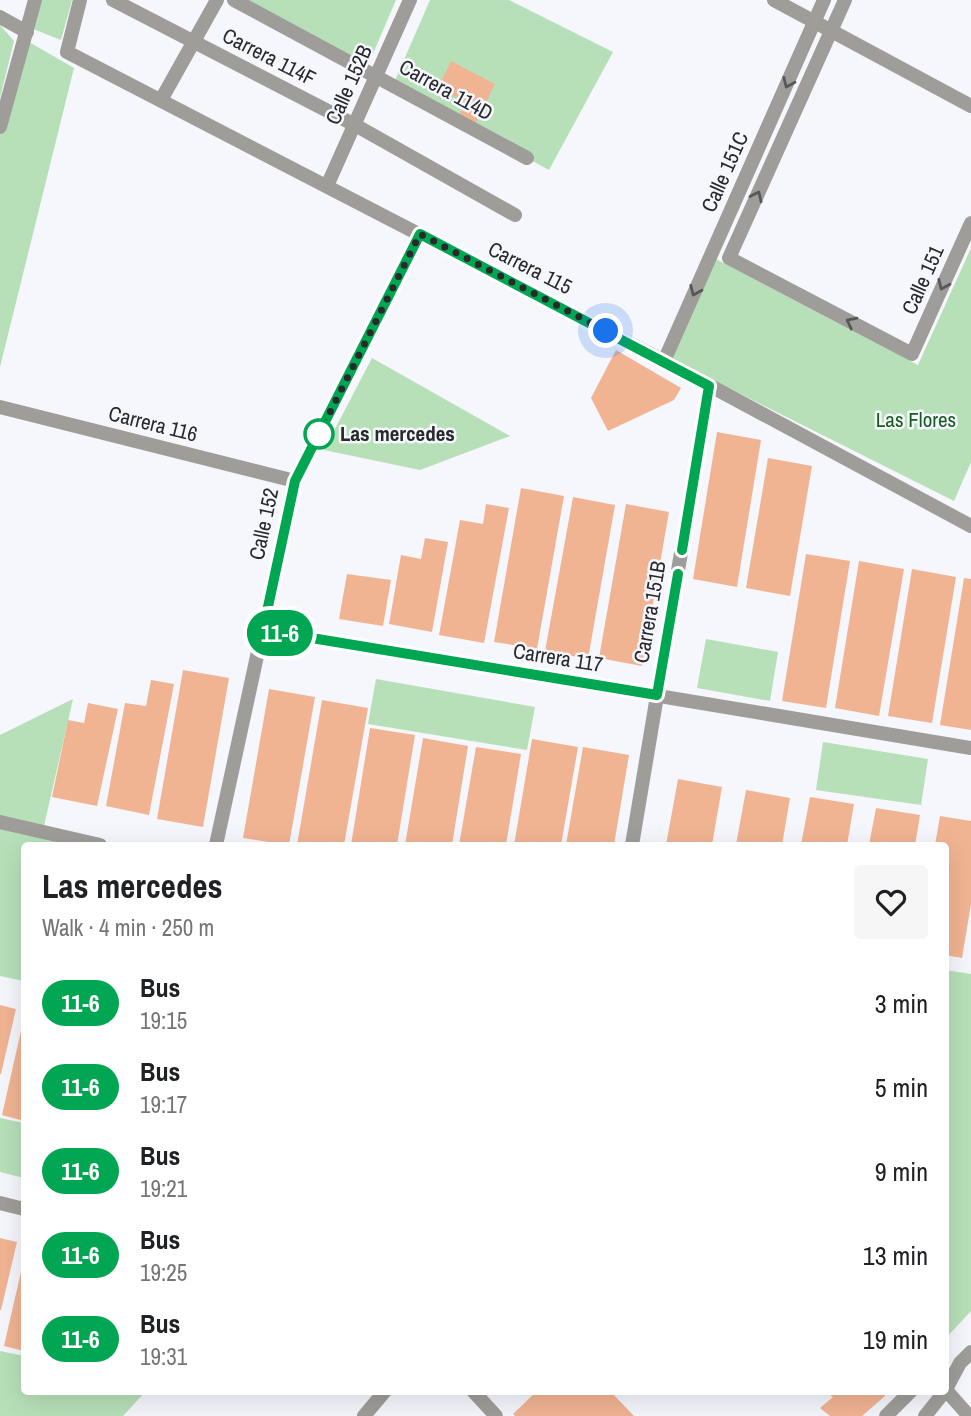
<!DOCTYPE html>
<html lang="en">
<head>
<meta charset="utf-8">
<style>
	body { margin:0; font-family:"Archivo Narrow",sans-serif; background:#f6f6f6; color:#202124; height:100vh; display:flex; flex-direction:column; font-size:26px; white-space:nowrap }
	* { box-sizing:border-box; margin:0 }
	p { font-size:23px; color:#757577 }
	.icon { flex:none; width:38px; height:38px; fill:none; stroke:currentColor; stroke-width:2; stroke-linecap:round; stroke-linejoin:round }
	.map { position:relative; flex:1; overflow:hidden }
	.side { position:absolute; left:21px; top:842px; width:928px; height:553px; display:flex; flex-direction:column; background:#fff; border-radius:7px; box-shadow:0 7px 28px #0002 }
	.side>* { flex:none }
	.badge { padding:0 14px; border-radius:23px; font-size:24px; line-height:46px }
	.you { position:absolute; width:35px; height:35px; margin:-18px; border:5px solid #fff; border-radius:50%; background:#1a73e8; box-shadow:0 0 0 10px #1a73e833 }
	.map>.badge { position:absolute; translate:-50% -50%; box-shadow:0 0 0 4px #fff }
	.round { display:grid; place-items:center; flex:none; width:74px; height:74px; border-radius:7px; background:#f6f6f6 }
	.summary { display:flex; align-items:center; justify-content:space-between; height:119px; padding:0 21px }
	h1 { font-size:33px; font-weight:700; line-height:52px }
	ul { padding:0; list-style:none }
	li { display:flex; align-items:center; gap:21px; height:84px; padding:0 21px }
	li div { flex:1 }
	li b { display:block; font-size:26px }
	li em { font-style:normal }
	li .badge { min-width:77px; font-weight:700; text-align:center }
	.map>svg:first-child { display:block }
	.green { fill:#b7e0b8 }
	.building { fill:#f1b493 }
	.lines { fill:none; stroke-linecap:round; stroke-linejoin:round }
	.minor { stroke:#9e9d9a; stroke-width:14 }
	.oneway { stroke:#575757 }
	.line-casing { stroke:#fff; stroke-width:16 }
	.line { stroke:#00a651; stroke-width:10 }
	.walk { stroke:#28292b; stroke-width:7; stroke-dasharray:0 12.6 }
	.stop-dot { fill:#fff; stroke:#00a651; stroke-width:3.5 }
	.labels { text-anchor:middle; stroke-width:5; stroke-linejoin:round; paint-order:stroke }
	.street-label { font-size:21px; fill:#28292b; stroke:#f6f6fd }
	.park-label { font-size:21px; fill:#165c21; stroke:#f6f6fd }
	.stop-label { font-size:21px; font-weight:bold; fill:#28292b; stroke:#f6f6fd; text-anchor:start }
</style>
</head>
<body>
<div class="map">
<svg width="971" height="1416" viewBox="0 0 971 1416">
	<rect width="100%" height="100%" fill="#f6f6fd"/>
	<g class="green">
		<path d="M40,0H72L61,40L33,29Z"/>
		<path d="M234,0H396L366,70Z"/>
		<path d="M430,0H509L613,52L549,170L393,85Z"/>
		<path d="M0,25L14,41L0,98Z"/>
		<path d="M29,42L74,68L0,367V132Z"/>
		<path d="M971,248V462L954,501L671,359L716,259L918,365Z"/>
		<path d="M372,358L510,436L420,470L324,450Z"/>
		<path d="M706,639L778,652L770,701L697,688Z"/>
		<path d="M376,679L535,707L527,750L368,724Z"/>
		<path d="M73,699L44,826L0,816V735Z"/>
		<path d="M823,742L928,759L921,805L816,790Z"/>
		<path d="M0,828L68,845H24V981L0,976Z"/>
		<path d="M945,970L971,974V1311L945,1339Z"/>
		<path d="M0,1118L24,1123V1178L0,1172Z"/>
		<path d="M0,1351L24,1356V1391H146L123,1416H0Z"/>
	</g>
	<g class="building">
		<path d="M451,61L495,84L475,124L459,116L466,102L438,88Z"/>
		<path d="M616,350L681,388L674,400L608,431L591,398Z"/>
		<path d="M717,432L761,440L737,587L693,579Z"/>
		<path d="M768,458L812,466L790,596L746,588Z"/>
		<path d="M521,488L564,496L537,649L494,642Z"/>
		<path d="M573,497L615,505L588,659L545,651Z"/>
		<path d="M486,504L509,508L484,643L439,635L460,520L483,524Z"/>
		<path d="M626,504L669,512L642,666L599,658Z"/>
		<path d="M425,538L448,542L432,632L389,624L401,555L421,559Z"/>
		<path d="M806,554L850,561L826,708L782,701Z"/>
		<path d="M859,561L904,569L879,716L835,708Z"/>
		<path d="M912,569L956,577L932,723L888,716Z"/>
		<path d="M347,574L391,580L383,626L339,619Z"/>
		<path d="M964,578L971,579V730L940,725Z"/>
		<path d="M183,670L229,678L203,827L157,819Z"/>
		<path d="M151,680L174,684L149,815L106,806L125,703L146,706Z"/>
		<path d="M269,689L315,697L289,845L243,838Z"/>
		<path d="M322,700L368,708L344,845H297Z"/>
		<path d="M88,703L118,709L97,806L52,797L68,720L84,723Z"/>
		<path d="M370,728L415,735L397,845H351Z"/>
		<path d="M423,738L468,746L452,845H405Z"/>
		<path d="M532,739L578,747L561,845H514Z"/>
		<path d="M476,747L521,754L506,845H459Z"/>
		<path d="M583,747L629,755L614,845H566Z"/>
		<path d="M678,779L722,787L712,845H666Z"/>
		<path d="M746,790L790,798L782,845H736Z"/>
		<path d="M810,797L854,804L847,845H801Z"/>
		<path d="M876,808L920,815L915,845H869Z"/>
		<path d="M940,816L971,821V904L962,958L945,955V845H935Z"/>
		<path d="M0,1005L16,1009L1,1074H0Z"/>
		<path d="M23,1022H24V1121L2,1115Z"/>
		<path d="M0,1238L17,1242L1,1310H0Z"/>
		<path d="M23,1263H24V1351L4,1346Z"/>
		<path d="M537,1391H610L634,1416H515L513,1414Z"/>
		<path d="M825,1391H885V1396L862,1416H830L820,1408L833,1397Z"/>
	</g>
	<g class="lines">
		<g class="minor">
			<path d="M80,0L67,52L664,361L971,526"/>
			<path d="M113,0L355,125L515,215"/>
			<path d="M234,0L527,158"/>
			<path d="M774,0L971,106"/>
			<path d="M845,0L729,258L912,354L971,223"/>
			<path d="M0,17L27,32"/>
			<path d="M161,100L217,0"/>
			<path d="M0,127L35,0"/>
			<path d="M327,186L410,0"/>
			<path d="M664,361L824,0"/>
			<path d="M0,407L295,481"/>
			<path d="M263,630L971,748"/>
			<path d="M0,822L100,845"/>
			<path d="M216,845L295,481L420,235"/>
			<path d="M632,845L709,386"/>
			<path d="M0,1203L24,1209"/>
			<path d="M945,1389L969,1416"/>
			<path d="M473,1391L496,1416"/>
			<path d="M945,1391L960,1363L971,1352"/>
			<path d="M364,1416L385,1391"/>
			<path d="M886,1416L911,1391"/>
			<path d="M925,1416L945,1391"/>
		</g>
	</g>
	<defs><path id="oneway-chevron" d="M-2-3.5L2.5 0L-2 3.5" fill="none" stroke-width="1.6" stroke-linecap="round" stroke-linejoin="round" transform="scale(1.75)"/></defs>
	<g class="oneway">
		<use href="#oneway-chevron" transform="translate(788 83) rotate(114)"/>
		<use href="#oneway-chevron" transform="translate(757 196) rotate(-65)"/>
		<use href="#oneway-chevron" transform="translate(943 285) rotate(114)"/>
		<use href="#oneway-chevron" transform="translate(695 291) rotate(114)"/>
		<use href="#oneway-chevron" transform="translate(851 322) rotate(-153)"/>
	</g>
	<g class="lines">
		<g class="line-casing">
			<path id="line" d="M678,574L657,695L263,630L295,481L420,234L709,386L682,550"/>
		</g>
		<use href="#line" class="line"/>
		<path class="walk" d="M319,434L420,234L606,331"/>
	</g>
	<circle class="stop-dot" cx="319" cy="434" r="14"/>
	<g class="labels">
		<g class="street-label">
			<text transform="translate(269 57) rotate(27)" y="7">Carrera 114F</text>
			<text transform="translate(349 85) rotate(-66)" y="7">Calle 152B</text>
			<text transform="translate(446 90) rotate(29)" y="7">Carrera 114D</text>
			<text transform="translate(725 172) rotate(-66)" y="7">Calle 151C</text>
			<text transform="translate(530 268) rotate(27)" y="7">Carrera 115</text>
			<text transform="translate(923 280) rotate(-66)" y="7">Calle 151</text>
			<text transform="translate(153 424) rotate(14)" y="7">Carrera 116</text>
			<text transform="translate(264 524) rotate(-78)" y="7">Calle 152</text>
			<text transform="translate(650 612) rotate(-80)" y="7">Carrera 151B</text>
			<text transform="translate(558 658) rotate(9)" y="7">Carrera 117</text>
		</g>
		<g class="park-label">
			<text x="916" y="427">Las Flores</text>
		</g>
		<g class="stop-label">
			<text x="340" y="441">Las mercedes</text>
		</g>
	</g>
</svg>
<div class="you" style="left:606px;top:331px"></div>
<b class="badge" style="left:280px;top:633px;background:#00a651;color:#fff">11-6</b>
<section class="side">
<div class="summary"><div><h1>Las mercedes</h1><p>Walk · 4 min · 250 m</p></div><a class="round"><svg class="icon" aria-label="heart" viewBox="0 0 24 24"><path d="M12 20l-8-8c-3-5 5-10 8-4 3-6 11-1 8 4z"/></svg></a></div>
<ul>
<li><span class="badge" style="background:#00a651;color:#fff">11-6</span><div><b>Bus</b><p>19:15</p></div><em>3 min</em></li>
<li><span class="badge" style="background:#00a651;color:#fff">11-6</span><div><b>Bus</b><p>19:17</p></div><em>5 min</em></li>
<li><span class="badge" style="background:#00a651;color:#fff">11-6</span><div><b>Bus</b><p>19:21</p></div><em>9 min</em></li>
<li><span class="badge" style="background:#00a651;color:#fff">11-6</span><div><b>Bus</b><p>19:25</p></div><em>13 min</em></li>
<li><span class="badge" style="background:#00a651;color:#fff">11-6</span><div><b>Bus</b><p>19:31</p></div><em>19 min</em></li>
</ul>
</section>
</div>
</body>
</html>
